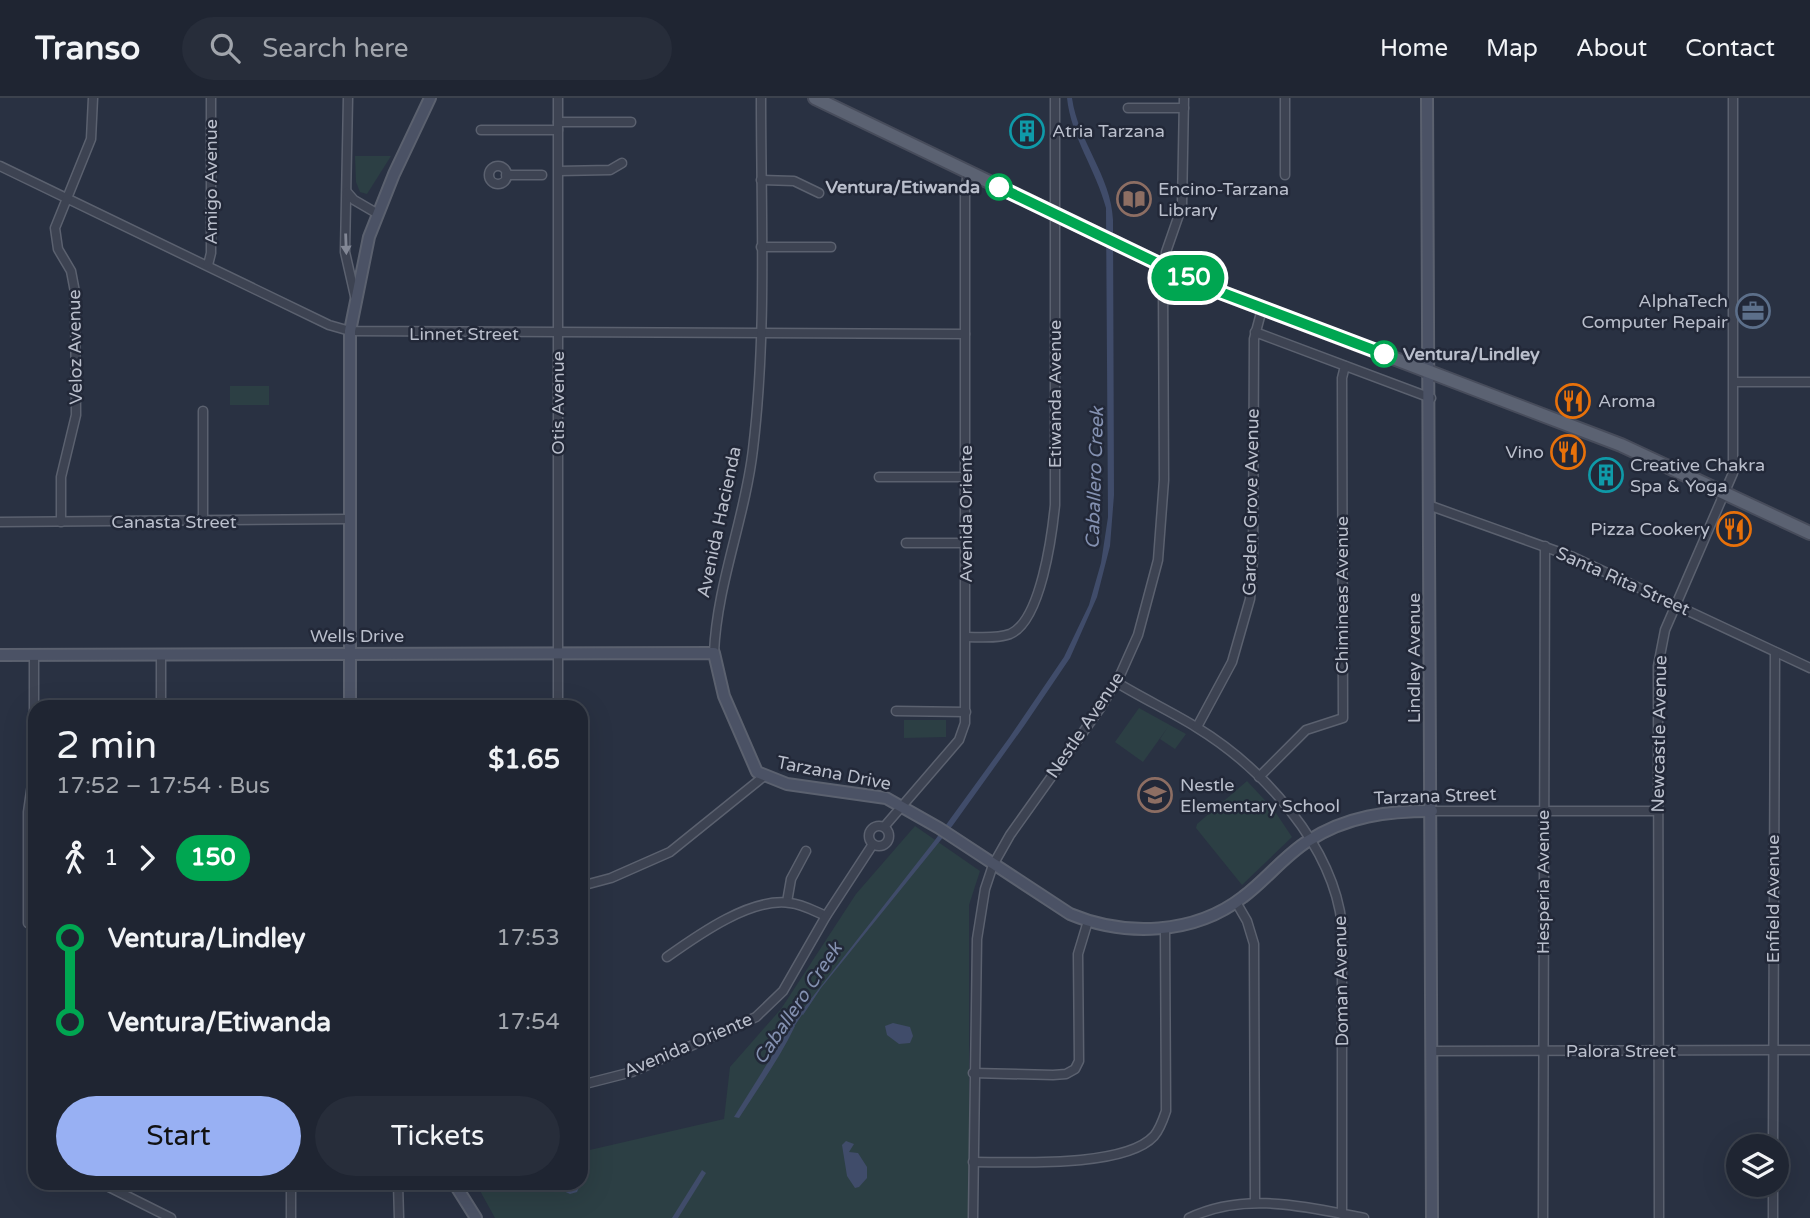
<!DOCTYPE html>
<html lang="en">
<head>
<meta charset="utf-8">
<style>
	body { margin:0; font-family:"Varela Round",sans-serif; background:#272d3a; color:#f1f3f6; height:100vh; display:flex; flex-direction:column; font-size:26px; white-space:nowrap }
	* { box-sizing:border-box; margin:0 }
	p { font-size:23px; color:#a1a5ac }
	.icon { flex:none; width:38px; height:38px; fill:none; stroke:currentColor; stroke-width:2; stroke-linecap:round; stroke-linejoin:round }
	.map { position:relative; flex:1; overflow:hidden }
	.side { position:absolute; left:28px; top:602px; width:560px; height:490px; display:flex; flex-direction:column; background:#1f2532; border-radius:21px; box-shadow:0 7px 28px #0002,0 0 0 2px #3c424d }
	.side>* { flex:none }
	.badge { padding:0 14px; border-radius:23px; font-size:24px; line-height:46px }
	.tools { position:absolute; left:1726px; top:1036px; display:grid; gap:14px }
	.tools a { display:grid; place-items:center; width:63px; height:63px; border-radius:50%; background:#1f2532; box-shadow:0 7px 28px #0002,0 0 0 2px #3c424d; font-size:35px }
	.map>.badge { position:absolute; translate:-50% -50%; box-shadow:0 0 0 4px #fff }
	.legs { display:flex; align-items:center; gap:10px; height:77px; padding:0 28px; font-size:23px }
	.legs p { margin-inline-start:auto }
	.headline { display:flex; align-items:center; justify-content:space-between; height:119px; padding:0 28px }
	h1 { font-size:38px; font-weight:600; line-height:52px }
	.button { display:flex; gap:14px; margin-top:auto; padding:14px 28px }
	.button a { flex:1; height:80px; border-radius:42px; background:#98b0f3; color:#111; font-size:28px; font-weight:600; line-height:80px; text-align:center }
	.button a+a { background:#272d3a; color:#f1f3f6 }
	ul { padding:0 28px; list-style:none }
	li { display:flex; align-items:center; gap:24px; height:84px; font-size:26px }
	li i { display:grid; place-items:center; width:10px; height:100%; margin:0 9px; background:currentColor }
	li i::after { content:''; width:18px; height:18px; margin:-9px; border:5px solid; border-radius:50%; background:#1f2532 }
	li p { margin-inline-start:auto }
	li:first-child i { background:linear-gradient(#0000 50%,currentColor 0) }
	li:last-child i { background:linear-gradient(currentColor 50%,#0000 0) }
	header { display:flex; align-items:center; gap:42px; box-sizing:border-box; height:98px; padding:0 35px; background:#1f2532; border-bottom:2px solid #3c424d }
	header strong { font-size:33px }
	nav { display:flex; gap:38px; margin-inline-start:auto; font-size:24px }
	.search { width:490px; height:63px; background:#272d3a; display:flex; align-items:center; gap:18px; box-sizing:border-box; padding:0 24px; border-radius:38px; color:#a1a5ac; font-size:26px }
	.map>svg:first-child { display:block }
	.green { fill:#2c3f44 }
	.water { fill:#404c6a }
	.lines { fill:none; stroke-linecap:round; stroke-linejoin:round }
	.stream { stroke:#404c6a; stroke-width:2.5 }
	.street-casing { stroke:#5b616f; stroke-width:11 }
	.secondary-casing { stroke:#5b616f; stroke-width:14 }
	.primary-casing { stroke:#474c5b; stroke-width:16 }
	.street { stroke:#3d4352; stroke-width:8 }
	.secondary { stroke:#4b5265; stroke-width:10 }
	.primary { stroke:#5b6272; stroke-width:12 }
	.oneway { fill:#828795 }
	.line-1-casing { stroke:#fff; stroke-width:16 }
	.line-1 { stroke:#00a651; stroke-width:10 }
	.stop-1-dot { fill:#fff; stroke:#00a651; stroke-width:3.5 }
	.labels { text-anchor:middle; stroke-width:5; stroke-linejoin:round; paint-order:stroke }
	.poi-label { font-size:18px; fill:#babfcc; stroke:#222838; text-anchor:start }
	.street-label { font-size:18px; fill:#babfcc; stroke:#222838 }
	.stop-label { font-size:18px; font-weight:bold; fill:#babfcc; stroke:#222838; text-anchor:end }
	.water-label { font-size:19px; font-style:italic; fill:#8491b1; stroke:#222838 }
</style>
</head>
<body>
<header>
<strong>Transo</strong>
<div class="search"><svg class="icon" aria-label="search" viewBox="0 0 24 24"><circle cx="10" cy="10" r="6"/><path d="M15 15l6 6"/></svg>Search here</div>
<nav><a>Home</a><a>Map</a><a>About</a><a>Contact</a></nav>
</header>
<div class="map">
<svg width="1810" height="1120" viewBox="0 0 1810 1120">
	<rect width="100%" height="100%" fill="#293142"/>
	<g class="green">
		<path d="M355,58H391L367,96L360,94L356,84Z"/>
		<rect x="230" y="288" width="39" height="19"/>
		<path d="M1139,610L1186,636L1175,651L1160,641L1168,629L1143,664L1115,644Z"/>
		<path d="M904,622H946V639L904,640Z"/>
		<path d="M1247,683L1274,712L1292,739L1242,787L1196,730L1197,726Z"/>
		<path d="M915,728L980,773L969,807V1120H495L479,1091L490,1085H581V1054L724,1021L730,969L781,911L856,796Z"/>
	</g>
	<g class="water">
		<path d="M1067,0H1072C1078,44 1111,77 1113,122L1114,397L1110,448L1097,499L1070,560L1024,628L953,727L821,890L803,917L800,915L935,742L1009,640L1064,559L1089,507L1101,465L1108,419L1106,110C1096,72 1071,39 1067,0Z"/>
		<path d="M893,925L910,929L913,938L910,945L899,946L887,937L885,928Z"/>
		<path d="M792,926L795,928C780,960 758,990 739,1020L734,1019Z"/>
		<path d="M846,1043L854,1046L849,1054L858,1055L867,1069V1080L859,1089L855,1090L847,1078L842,1047Z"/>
		<path d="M702,1072L706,1075L678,1120H672Z"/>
		<path d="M581,1085L577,1094L570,1096L555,1089L543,1091L531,1086Z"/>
	</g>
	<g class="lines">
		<path class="stream" d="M793,928L803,913"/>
		<g class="street-casing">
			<g id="street">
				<path d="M348,0L345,154L355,198"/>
				<path d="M1285,0V77"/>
				<path d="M1128,10H1184"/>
				<path d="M558,24H631"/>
				<path d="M481,32H558"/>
				<path d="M0,68L329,227L350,233L965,236"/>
				<circle cx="498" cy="77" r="9"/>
				<path d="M559,73L610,72L622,65"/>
				<path d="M506,77H542"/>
				<path d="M761,82L794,83L819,95"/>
				<path d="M347,94L354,102L378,116"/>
				<path d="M761,149H831"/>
				<path d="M208,167L211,155V0"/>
				<path d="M1255,234L1431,300"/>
				<path d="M1734,284H1810"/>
				<path d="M203,313V423"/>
				<path d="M879,379H966"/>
				<path d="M1431,408L1573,459L1810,570"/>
				<path d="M0,424L348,421"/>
				<path d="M61,424V379L76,317L75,194L71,173L58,151L55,130L91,41L93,0"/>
				<path d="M906,445H966"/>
				<path d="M966,539C979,539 997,541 1010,536C1041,523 1052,437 1055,407V0"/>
				<path d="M714,555C717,485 745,421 753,351C767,235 761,117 761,0"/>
				<path d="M161,556V609"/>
				<path d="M1116,584C1142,600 1170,613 1196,629C1263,670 1333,747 1342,827V1116"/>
				<path d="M558,609V0"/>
				<path d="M896,613L966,614"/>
				<path d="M1197,629L1232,564L1250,501L1253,462L1254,241L1262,211"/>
				<path d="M1259,679L1306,632L1343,620L1342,280L1345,268"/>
				<path d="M1432,713H1658"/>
				<circle cx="879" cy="738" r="10"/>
				<path d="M884,729L959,642L965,625V93L968,74"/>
				<path d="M581,788L611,780L670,754L763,679"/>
				<path d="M787,804L791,781L806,753"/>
				<path d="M1236,804L1247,823L1254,846L1255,1104"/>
				<path d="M28,825V714L34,672V557"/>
				<path d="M667,859C698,837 751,799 790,805C802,806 814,813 826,818"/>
				<path d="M1432,953L1810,952"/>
				<path d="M973,975L1053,977L1066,976L1075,971L1079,963L1078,856L1088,823"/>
				<path d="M581,987L632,974L756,919L783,893L826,818L873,746"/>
				<path d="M1773,1048L1775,554"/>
				<path d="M973,1064C1014,1064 1125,1070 1154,1038C1160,1031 1163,1022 1166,1013L1165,830"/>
				<path d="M101,1085L171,1120"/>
				<path d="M398,1085L399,1120"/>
				<path d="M291,1087V1120"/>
				<path d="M1773,1087V1120"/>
				<path d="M973,1120L977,841L985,791L993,767L1010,737L1101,609L1121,575L1138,537L1158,462L1164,382L1163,187L1166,154L1182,108L1184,0"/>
				<path d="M1189,1120C1245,1093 1305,1109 1364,1120"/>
				<path d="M1543,1120L1545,448"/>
				<path d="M1659,1120L1658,568L1665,532L1733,375V0"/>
			</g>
		</g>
		<g class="secondary-casing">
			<g id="secondary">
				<path d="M1427,0L1432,1120"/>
				<path d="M0,557L714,555L724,598L757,674L787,686L886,700L939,730L1070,816C1125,839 1194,837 1243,799C1266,782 1284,758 1308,743C1347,718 1387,713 1432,713"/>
				<path d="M350,609V233L369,139L394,76L430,0"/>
				<path d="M454,1085L476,1120"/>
			</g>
		</g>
		<g class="primary-casing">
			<path id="primary" d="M815,0L1207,189L1621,347L1810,435"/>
		</g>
		<use href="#street" class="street"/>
		<use href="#secondary" class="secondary"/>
		<use href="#primary" class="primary"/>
	</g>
	<defs><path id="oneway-solid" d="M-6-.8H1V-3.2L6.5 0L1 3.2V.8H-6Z" transform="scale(1.75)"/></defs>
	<use class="oneway" href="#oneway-solid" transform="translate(346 146) rotate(88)"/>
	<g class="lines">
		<g class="line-1-casing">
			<path id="line-1" d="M999,89L1207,189L1384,256"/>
		</g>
		<use href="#line-1" class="line-1"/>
	</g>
	<defs>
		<g id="building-ring" transform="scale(1.75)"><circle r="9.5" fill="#222838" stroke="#0f9aa8" stroke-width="1.5"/><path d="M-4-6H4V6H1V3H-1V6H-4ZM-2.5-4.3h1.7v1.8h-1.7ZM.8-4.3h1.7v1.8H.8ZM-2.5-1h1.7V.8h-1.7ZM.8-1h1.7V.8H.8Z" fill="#0f9aa8"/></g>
		<g id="library-ring" transform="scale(1.75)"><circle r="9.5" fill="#222838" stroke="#8d6e63" stroke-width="1.5"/><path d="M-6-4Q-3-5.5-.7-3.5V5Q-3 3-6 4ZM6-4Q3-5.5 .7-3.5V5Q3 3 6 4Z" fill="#8d6e63"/></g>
		<g id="office-ring" transform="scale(1.75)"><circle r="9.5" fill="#222838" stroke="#5c6f8a" stroke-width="1.5"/><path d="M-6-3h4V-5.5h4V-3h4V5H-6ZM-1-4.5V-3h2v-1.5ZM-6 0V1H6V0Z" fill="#5c6f8a"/></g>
		<g id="restaurant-ring" transform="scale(1.75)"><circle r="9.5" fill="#222838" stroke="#e8710a" stroke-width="1.5"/><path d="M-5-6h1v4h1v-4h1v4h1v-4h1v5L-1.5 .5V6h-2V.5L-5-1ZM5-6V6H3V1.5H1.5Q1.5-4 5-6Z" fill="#e8710a"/></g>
		<g id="school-ring" transform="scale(1.75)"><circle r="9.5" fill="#222838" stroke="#8d6e63" stroke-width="1.5"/><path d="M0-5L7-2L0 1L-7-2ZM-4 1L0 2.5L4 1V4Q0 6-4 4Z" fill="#8d6e63"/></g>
	</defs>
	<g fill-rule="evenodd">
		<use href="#building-ring" x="1027" y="33"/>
		<use href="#library-ring" x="1134" y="101"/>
		<use href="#office-ring" x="1753" y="213"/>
		<use href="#restaurant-ring" x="1573" y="303"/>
		<use href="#restaurant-ring" x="1568" y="354"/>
		<use href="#building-ring" x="1606" y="377"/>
		<use href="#restaurant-ring" x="1734" y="431"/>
		<use href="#school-ring" x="1155" y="697"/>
	</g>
	<g class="stop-1-dot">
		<circle cx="999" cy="89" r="12"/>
		<circle cx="1384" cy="256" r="12"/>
	</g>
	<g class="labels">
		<g class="poi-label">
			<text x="1052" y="39">Atria Tarzana</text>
			<text x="1158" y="97">Encino-Tarzana<tspan x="1158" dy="21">Library</tspan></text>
			<text x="1728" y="209" text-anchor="end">AlphaTech<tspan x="1728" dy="21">Computer Repair</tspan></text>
			<text x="1598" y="309">Aroma</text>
			<text x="1544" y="360" text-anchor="end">Vino</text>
			<text x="1630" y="373">Creative Chakra<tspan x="1630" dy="21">Spa &amp; Yoga</tspan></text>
			<text x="1710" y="437" text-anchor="end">Pizza Cookery</text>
			<text x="1180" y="693">Nestle<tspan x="1180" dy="21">Elementary School</tspan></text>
		</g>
		<g class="street-label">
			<text transform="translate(211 84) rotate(-90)" y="6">Amigo Avenue</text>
			<text x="464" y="242">Linnet Street</text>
			<text transform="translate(75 249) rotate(-91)" y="6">Veloz Avenue</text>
			<text transform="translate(1055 296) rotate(-90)" y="6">Etiwanda Avenue</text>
			<text transform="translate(558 305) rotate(-90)" y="6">Otis Avenue</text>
			<text transform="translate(1251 404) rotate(-89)" y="6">Garden Grove Avenue</text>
			<text transform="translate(966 416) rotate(-90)" y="6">Avenida Oriente</text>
			<text x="174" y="430">Canasta Street</text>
			<text transform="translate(719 424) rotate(-78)" y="6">Avenida Hacienda</text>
			<text transform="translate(1623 483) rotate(24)" y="6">Santa Rita Street</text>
			<text transform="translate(1342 497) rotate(-90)" y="6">Chimineas Avenue</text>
			<text x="357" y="544">Wells Drive</text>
			<text transform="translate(1414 560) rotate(-90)" y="6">Lindley Avenue</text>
			<text transform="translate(1085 627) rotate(-56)" y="6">Nestle Avenue</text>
			<text transform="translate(1659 636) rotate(-89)" y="6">Newcastle Avenue</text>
			<text transform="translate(834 675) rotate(11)" y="6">Tarzana Drive</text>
			<text transform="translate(1435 698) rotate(-2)" y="6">Tarzana Street</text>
			<text transform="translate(1543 784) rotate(-90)" y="6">Hesperia Avenue</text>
			<text transform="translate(1773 801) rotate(-90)" y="6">Enfield Avenue</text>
			<text transform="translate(1341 883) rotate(-91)" y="6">Doman Avenue</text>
			<text transform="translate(688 947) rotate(-23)" y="6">Avenida Oriente</text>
			<text x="1621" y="959">Palora Street</text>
		</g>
		<g class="stop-label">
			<text x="980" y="95">Ventura/Etiwanda</text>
			<text x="1403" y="262" text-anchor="start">Ventura/Lindley</text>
		</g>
		<g class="water-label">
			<text transform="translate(1094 380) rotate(-88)" y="7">Caballero Creek</text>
			<text transform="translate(797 905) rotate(-56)" y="7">Caballero Creek</text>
		</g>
	</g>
</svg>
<div class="tools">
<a><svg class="icon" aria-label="layers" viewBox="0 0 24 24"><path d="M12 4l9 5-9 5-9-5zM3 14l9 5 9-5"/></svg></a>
</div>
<b class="badge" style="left:1188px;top:180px;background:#00a651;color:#fff">150</b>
<section class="side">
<div class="headline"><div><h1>2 min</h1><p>17:52 – 17:54 · Bus</p></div><b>$1.65</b></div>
<div class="legs"><svg class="icon" aria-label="walk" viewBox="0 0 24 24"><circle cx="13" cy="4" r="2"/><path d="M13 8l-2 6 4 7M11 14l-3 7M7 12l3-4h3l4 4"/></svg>1<svg class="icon" aria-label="forward" viewBox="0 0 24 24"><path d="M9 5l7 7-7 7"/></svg><b class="badge" style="background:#00a651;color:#fff">150</b></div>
<ul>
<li><i style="color:#00a651"></i><b>Ventura/Lindley</b><p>17:53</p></li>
<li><i style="color:#00a651"></i><b>Ventura/Etiwanda</b><p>17:54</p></li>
</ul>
<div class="button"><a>Start</a><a>Tickets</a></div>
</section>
</div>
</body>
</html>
